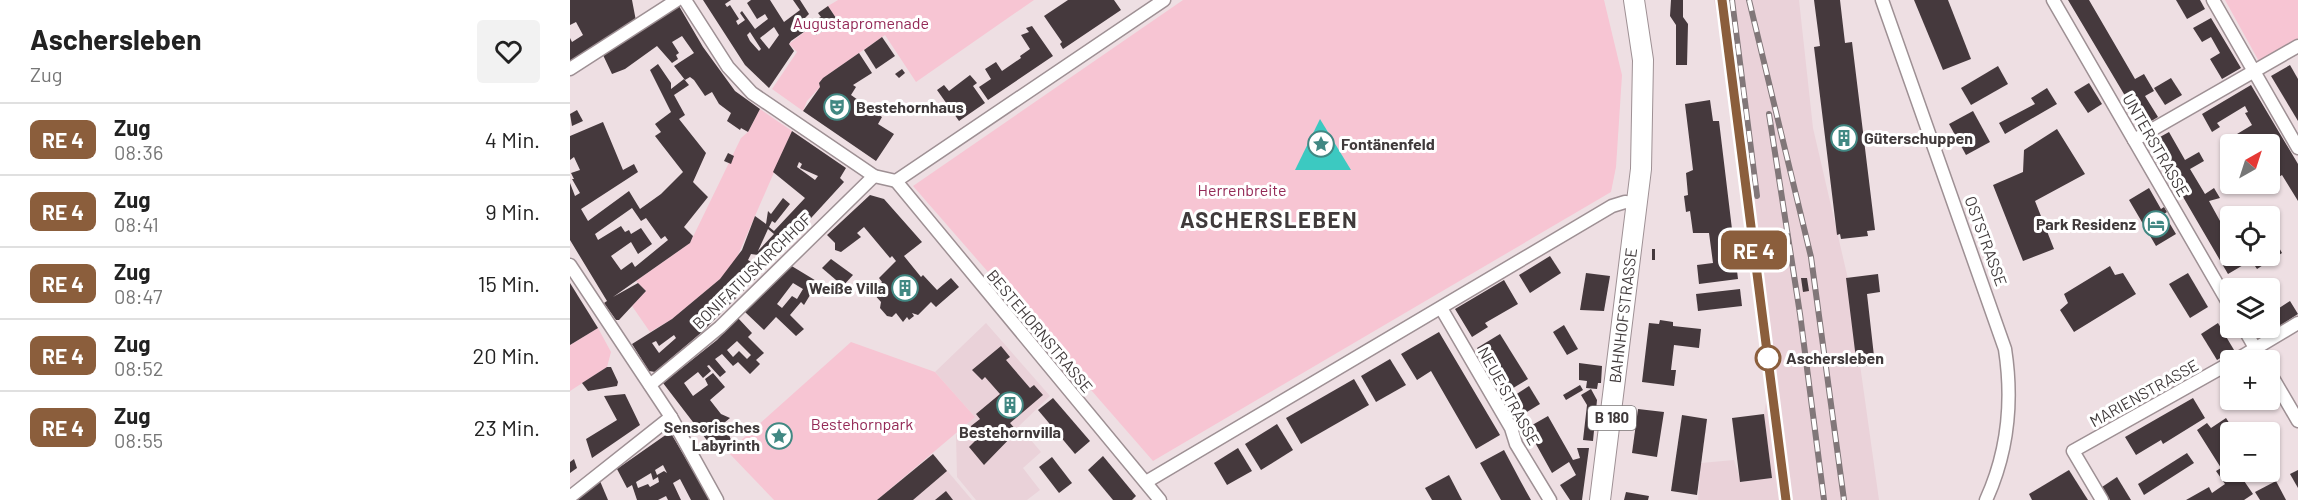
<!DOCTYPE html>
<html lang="de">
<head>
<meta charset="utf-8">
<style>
	body { margin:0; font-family:Barlow,sans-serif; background:#f2f2f2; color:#222; height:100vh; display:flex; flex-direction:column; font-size:22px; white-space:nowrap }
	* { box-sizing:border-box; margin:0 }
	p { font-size:20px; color:#767676 }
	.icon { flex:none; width:33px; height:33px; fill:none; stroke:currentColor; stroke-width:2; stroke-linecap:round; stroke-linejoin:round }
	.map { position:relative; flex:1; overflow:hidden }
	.details { display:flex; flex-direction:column; background:#fff; width:570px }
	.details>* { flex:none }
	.badge { padding:0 12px; border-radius:9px; font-size:21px; line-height:39px }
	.needle { width:39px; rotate:39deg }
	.fabs { position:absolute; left:1650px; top:134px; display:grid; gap:12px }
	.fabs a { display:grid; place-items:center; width:60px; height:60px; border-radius:6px; background:#fff; box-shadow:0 2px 4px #0004; font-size:30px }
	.map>.badge { position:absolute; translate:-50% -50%; box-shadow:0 0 0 3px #fff }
	.round { display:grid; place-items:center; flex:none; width:63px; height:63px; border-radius:6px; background:#f2f2f2 }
	.head { display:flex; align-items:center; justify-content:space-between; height:102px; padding:0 30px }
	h1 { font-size:28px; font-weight:700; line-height:45px }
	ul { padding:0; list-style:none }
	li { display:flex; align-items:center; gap:18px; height:72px; padding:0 30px; border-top:2px solid #e0e0e0 }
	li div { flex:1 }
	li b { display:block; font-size:22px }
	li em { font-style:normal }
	li .badge { min-width:66px; font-weight:700; text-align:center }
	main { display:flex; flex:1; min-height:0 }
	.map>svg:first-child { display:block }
	.built { fill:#ead2d9 }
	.green { fill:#f7c5d3 }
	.water { fill:#3cc9c1 }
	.building { fill:#45393d; fill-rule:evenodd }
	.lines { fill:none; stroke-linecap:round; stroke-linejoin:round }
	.minor-casing { stroke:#9e9094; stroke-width:15 }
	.primary-casing { stroke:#9e9094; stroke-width:22 }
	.minor { stroke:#fff; stroke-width:12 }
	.primary { stroke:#fff; stroke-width:20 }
	.rail-casing { stroke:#817779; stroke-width:6 }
	.rail { stroke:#fff; stroke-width:4; stroke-dasharray:11; stroke-linecap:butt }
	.line-casing { stroke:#fff; stroke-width:14 }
	.line { stroke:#8b5e3c; stroke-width:9 }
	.stop-dot { fill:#fff; stroke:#8b5e3c; stroke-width:3 }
	.labels { text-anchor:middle; stroke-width:6; stroke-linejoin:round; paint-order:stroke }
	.shield { fill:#fff; stroke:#797576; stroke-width:1.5 }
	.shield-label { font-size:15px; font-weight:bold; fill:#403a3b }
	.park-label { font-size:16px; fill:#942956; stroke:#fff }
	.poi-label { font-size:16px; font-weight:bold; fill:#403a3b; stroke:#fff; text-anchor:start }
	.street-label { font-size:16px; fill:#403a3b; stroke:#fff }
	.stop-label { font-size:16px; font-weight:bold; fill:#403a3b; stroke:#fff; text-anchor:start }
	.district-label { font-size:22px; font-weight:bold; letter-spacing:1.5px; fill:#403a3b; stroke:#fff }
</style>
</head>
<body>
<main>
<section class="details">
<div class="head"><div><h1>Aschersleben</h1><p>Zug</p></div><a class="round"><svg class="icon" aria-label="heart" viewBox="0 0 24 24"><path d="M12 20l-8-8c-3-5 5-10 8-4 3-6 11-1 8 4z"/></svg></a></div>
<ul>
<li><span class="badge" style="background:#8b5e3c;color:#fff">RE 4</span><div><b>Zug</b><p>08:36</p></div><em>4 Min.</em></li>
<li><span class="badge" style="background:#8b5e3c;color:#fff">RE 4</span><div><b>Zug</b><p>08:41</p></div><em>9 Min.</em></li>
<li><span class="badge" style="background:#8b5e3c;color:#fff">RE 4</span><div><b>Zug</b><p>08:47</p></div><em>15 Min.</em></li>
<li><span class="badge" style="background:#8b5e3c;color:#fff">RE 4</span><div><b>Zug</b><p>08:52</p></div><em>20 Min.</em></li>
<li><span class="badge" style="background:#8b5e3c;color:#fff">RE 4</span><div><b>Zug</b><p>08:55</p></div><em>23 Min.</em></li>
</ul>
</section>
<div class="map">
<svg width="1728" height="500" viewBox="0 0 1728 500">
	<rect width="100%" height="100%" fill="#eedfe3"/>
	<g class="built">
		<path d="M1144,0H1229L1243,128L1278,279L1309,500H1128L1131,463L1164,460L1171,482L1202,478L1194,414L1199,386L1165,119Z"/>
		<path d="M416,323L480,396L449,426L471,452L453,468L470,490L457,500H406L387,477L386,435L404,416L365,372Z"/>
		<path d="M363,454L402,500H307Z"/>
	</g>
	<g class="green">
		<path d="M268,0H464L346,82L315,35L253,78L249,83L250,87L237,101L233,111L202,89L227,52L219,44L241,27L247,35L268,21L258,6Z"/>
		<path d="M613,0H1034L1052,75L1046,167L1041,192L583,461L343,186Z"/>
		<path d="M1655,0H1728V41L1691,65Z"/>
		<path d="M190,109L222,131L165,262L150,279L102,319L80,332L62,306L76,291L66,281L120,243L171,138L178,132Z"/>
		<path d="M28,328L41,352L37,367L0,391V345Z"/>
		<path d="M281,342L365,372L405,417L307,500H204L158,452Z"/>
	</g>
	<path class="water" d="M750,119L781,170H725Z"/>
	<g class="building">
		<path d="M0,0H62L66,21L0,61V38L2,42L13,35L6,22L0,25Z"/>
		<path d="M133,0H161L155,4L157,7L160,5L169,19L166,21L168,25L175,20L170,13L172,11L185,29L198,19L195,14L187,19L177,3L181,0H200L214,22L230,10L223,0H230L239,14L235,18L238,23L251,17L248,13L258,6L268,21L246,35L241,27L221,41L219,44L224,51L199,88L175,65ZM204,27L209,35L199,49L190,38ZM180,32L191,49L189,51L180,41L177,35Z"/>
		<path d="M498,0H544L551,10L493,49L490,44L492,42L474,16Z"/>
		<path d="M1101,0H1113V17L1118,24L1117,65H1106V25L1100,16Z"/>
		<path d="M1244,0H1270L1275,43L1282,42L1305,230L1297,231L1298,236L1271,239L1270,234L1267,235L1244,47L1250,46Z"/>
		<path d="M1344,0H1378L1401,59L1373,70Z"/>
		<path d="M1498,0H1519L1565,79L1574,74L1584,91L1575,96L1588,117L1573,126Z"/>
		<path d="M1606,0H1630L1635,9L1617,19Z"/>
		<path d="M109,6L133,47L165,91L190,109L178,132L171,128L170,130L157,121L161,113L149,104L142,92L135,96L124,80L120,77L115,80L104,66L124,53L112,36L102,42L109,53L106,55L108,59L102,63L87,46L55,69L42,74L33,55Z"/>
		<path d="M1641,18L1671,68L1652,79L1640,59L1650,53L1641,37L1632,42L1623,28Z"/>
		<path d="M462,26L483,56L418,100L409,87L421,79L415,69L426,62L432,71L451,58L450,56L460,49L451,35L459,32L456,28Z"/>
		<path d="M312,37L325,56L306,69L294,50Z"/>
		<path d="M289,53L302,73L283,85L286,87L281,95L312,117L308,124L324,134L306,161L233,111L250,87L249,83L253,78Z"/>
		<path d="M88,64L101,83V89L114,79L119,85L104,95L115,115L109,119L136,153L123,182L138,197L114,227L123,236L120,243L43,297L68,283L76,291L49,320H46L34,303L37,301L0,240V183L5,196L10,193L2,179H4L1,173L10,170L4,157L0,160V136L33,122L53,170L64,164L68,172L11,209L18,221L59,191L70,209L91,194L113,172L85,136L91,132L85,124L101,112L80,70ZM62,208L71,221L76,218L91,239L95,236L98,240L65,267L62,262L51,270L41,256L61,242L68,254L82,244L71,228L61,234L59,230L55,232L51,226L28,240L25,234Z"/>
		<path d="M1720,65L1728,79V121L1701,76Z"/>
		<path d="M1428,66L1438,84L1401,105L1391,88Z"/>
		<path d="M332,69L335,73L329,78L325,74Z"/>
		<path d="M400,75L407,83L403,86L415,103L389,121L367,90L374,85L379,91Z"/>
		<path d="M1601,78L1612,95L1595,105L1584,88Z"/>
		<path d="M1519,83L1532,104L1518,113L1504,92Z"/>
		<path d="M1681,85L1728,164V201L1712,175L1700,182V172L1707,167L1705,163L1700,166V144H1693L1690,138L1679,144H1666L1662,137L1682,125L1675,113L1678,112L1675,106L1647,123L1650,127L1642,132L1632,114Z"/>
		<path d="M1477,88L1487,104L1435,134L1429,123L1465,104L1461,98Z"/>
		<path d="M1140,100L1143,121H1149L1168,279L1129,284L1127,265L1143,263L1139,233H1123L1120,211L1116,212L1114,196L1118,195L1116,173L1123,170L1115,104Z"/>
		<path d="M7,110L13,121L2,126L0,114Z"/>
		<path d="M1403,111L1420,142L1396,155L1379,124Z"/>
		<path d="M1487,129L1515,174L1465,201L1484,249L1453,261L1423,185L1453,172L1454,150Z"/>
		<path d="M222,131L276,168L270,178L274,182L188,276L132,332L85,372L79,371L62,344L102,319L150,279L172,250L185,216L196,224L198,211L201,214L213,198L220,204L205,223L202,221L199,227L204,231L235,198L203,172ZM229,162L232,164L230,168L248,176L245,180L227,167ZM198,229L204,234L188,251ZM181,254L188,255L183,263L178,260ZM104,335L106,338L89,353L82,343L86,341L89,346Z"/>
		<path d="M1599,132L1615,160L1629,152L1634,161L1620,169L1635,194L1644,188L1650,198L1639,201L1660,239V255H1670L1675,264L1658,274L1581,142Z"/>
		<path d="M158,153L164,156L161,164L154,161Z"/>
		<path d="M1579,188L1591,209L1594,207L1597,212L1594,214L1606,234L1586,246L1559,200Z"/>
		<path d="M300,195L314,199L352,242L334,256L351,277L353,275L367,290L381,278L389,287L366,307L361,302L348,315L342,313L344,316L339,320L337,317L333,322L326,313L322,317L317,316L310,308L311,302L303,293L312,282L309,278L326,261L322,256L320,258L294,227L287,233L291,237L271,252L265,250V243L257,235Z"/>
		<path d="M1707,244L1712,253L1687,269L1681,260L1689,255H1700V249Z"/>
		<rect x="1082" y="249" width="3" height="11"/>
		<path d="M980,256L991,273L960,293L949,275Z"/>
		<path d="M261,259L283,275L273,286L252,268Z"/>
		<path d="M220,265L248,282L234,305L231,302L220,315L234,329L226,336L206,317L194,330L175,312ZM223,283L233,289L227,299L222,296L212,308L207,304Z"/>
		<path d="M1540,266L1545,275L1553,273L1566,294L1504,332L1490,310L1498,303L1494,294Z"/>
		<path d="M1016,273L1040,276L1034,311L1010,310Z"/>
		<path d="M1618,273L1638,307L1620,318L1599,284Z"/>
		<path d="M1308,274L1310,292L1297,294L1305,365L1287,367L1276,278Z"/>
		<path d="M1231,278H1237L1239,291L1233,292Z"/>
		<path d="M934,280L948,304L915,323L918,327L902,337L885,309Z"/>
		<path d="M0,283L28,328L0,345Z"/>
		<path d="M1170,289L1172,306L1128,311L1126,294Z"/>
		<path d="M1720,301L1728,314L1694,336L1689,327H1700V308L1703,312Z"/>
		<path d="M168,318L182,333L178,337L194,353L186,360L190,364L180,374L168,362L163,366L152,354L145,359L156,372L150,377L139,365L137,366L141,371L133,378L128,372L114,383L123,396L138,385L135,379L143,373L155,387L140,400L151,414L160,418L154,423L164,447L149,456L93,383L147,340ZM167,341L181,355L177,359L169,351L163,357L157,350Z"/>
		<path d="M1090,320L1103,322V326L1131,329L1129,348L1104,345L1101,370H1106L1104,386L1072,382L1079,323L1089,324Z"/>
		<path d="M1648,323L1664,350L1647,360L1631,334Z"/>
		<path d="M994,325L1008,349L997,355L983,332Z"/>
		<path d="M869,332L930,435L906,449L861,371L847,380L831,354Z"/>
		<path d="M930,334L958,379L935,393L907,348Z"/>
		<path d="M431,346L440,357L436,360L460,388L464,385L473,395L440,423L447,431L414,465L399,447L407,439L402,433L401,426L410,419L406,414L430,394L415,377L412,380L402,370Z"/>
		<path d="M820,359L836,385L806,402L791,376Z"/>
		<path d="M1009,363L1032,366L1031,383H1028L1027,389L1016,388L1017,381L1009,380Z"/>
		<path d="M37,367H41L48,382L47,386L18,391L12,383Z"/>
		<path d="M784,379L799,405L731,444L716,418Z"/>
		<path d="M1010,385L1013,390L996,400L993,395Z"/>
		<path d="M959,386L970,404L952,415L942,397Z"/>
		<path d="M1021,389L1027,400L1023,441L1013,440L1017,405L1011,395Z"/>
		<path d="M55,394L70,425L22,458L16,439L47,420L34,396Z"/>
		<path d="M483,398L520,441L505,454L468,410Z"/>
		<path d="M1623,398L1635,418L1593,444L1591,440L1566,455L1555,437Z"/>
		<path d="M1068,409L1094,412L1087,457L1062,453Z"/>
		<path d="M1194,414L1202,478L1170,482L1162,418Z"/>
		<path d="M1112,415L1137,419L1127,495L1101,491Z"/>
		<path d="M978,416L1003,460L1010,458L1007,448H1019L1012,500H1000L990,485L1006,475L999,462L982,473L957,428Z"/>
		<path d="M1656,418L1665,432H1660V471H1677L1670,475L1683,494L1674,500H1616L1639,487L1642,493L1655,484L1646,471L1651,468L1627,430L1637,423L1641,428Z"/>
		<path d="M707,424L723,450L691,470L675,444Z"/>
		<path d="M97,434L102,435L140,500H121L110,479L103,483L111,500H98L96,496L88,500H67L62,485L57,488L47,469ZM93,465L97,473L94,471L87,475L85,470ZM81,473L83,480L88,477L89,482L80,487L78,484L68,488L66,482Z"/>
		<path d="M668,448L682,471L657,485L644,463Z"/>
		<path d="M934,450L951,482L961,500H931L927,493L910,463Z"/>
		<path d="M1617,453L1624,463L1574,495L1568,484Z"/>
		<path d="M363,454L377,471L343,500H307Z"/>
		<path d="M533,456L566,496L562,500H543L518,470Z"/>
		<path d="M482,457L502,483L489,493L469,467Z"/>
		<path d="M4,459L7,468L0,473V462Z"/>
		<path d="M1499,470L1518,500H1462L1459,494Z"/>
		<path d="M1728,470V488L1720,474Z"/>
		<path d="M879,475L892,500H862L855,488Z"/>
		<path d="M1547,477L1561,500H1540L1532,487Z"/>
		<path d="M30,481L38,500H5L13,493Z"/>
		<path d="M1706,481L1716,500H1690L1685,492Z"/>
		<path d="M376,491L383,500H365Z"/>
		<path d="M1056,492L1079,496L1078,500H1054Z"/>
	</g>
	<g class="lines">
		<g class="minor-casing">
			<g id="minor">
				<path d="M115,0L158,67L182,93L304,176L326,181"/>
				<path d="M1312,0L1435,349C1443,401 1438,452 1416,500"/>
				<path d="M1483,0L1660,306"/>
				<path d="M1643,0L1728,148"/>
				<path d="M0,69L107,0"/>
				<path d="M1564,140L1728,46"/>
				<path d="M326,181L590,500"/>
				<path d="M326,181L594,0"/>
				<path d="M0,265L101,417L147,500"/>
				<path d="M871,308L941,428L946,444L980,500"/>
				<path d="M1673,327L1692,360"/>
				<path d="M1666,360L1728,323"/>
				<path d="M1700,373L1728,421"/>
				<path d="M80,385L150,327L304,176"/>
				<path d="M576,482L1042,206L1055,202L1068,203"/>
				<path d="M0,497L101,417"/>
				<path d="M1532,500L1503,451L1660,363"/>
			</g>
		</g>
		<g class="primary-casing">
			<g id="primary">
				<path id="s1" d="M1030,500L1071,169L1073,60L1064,0"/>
			</g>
		</g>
		<use href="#minor" class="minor"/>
		<use href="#primary" class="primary"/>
		<g class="rail-casing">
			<g id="rail">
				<path d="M1152,0L1216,500"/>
				<path d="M1162,0L1187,196"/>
				<path d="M1179,0L1241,257L1274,500"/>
				<path d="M1199,114L1230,314L1254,500"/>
			</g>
		</g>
		<use href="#rail" class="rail"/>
	</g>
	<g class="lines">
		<g class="line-casing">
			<path id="line" d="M1152,0L1216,500"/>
		</g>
		<use href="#line" class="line"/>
	</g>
	<defs>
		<g id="theatre-ring" transform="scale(1.35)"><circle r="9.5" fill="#fff" stroke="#418883" stroke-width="1.5"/><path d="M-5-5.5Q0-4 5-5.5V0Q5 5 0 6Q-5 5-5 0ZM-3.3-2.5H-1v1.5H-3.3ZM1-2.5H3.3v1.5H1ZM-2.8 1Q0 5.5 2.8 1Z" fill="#418883"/></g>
		<g id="building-ring" transform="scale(1.35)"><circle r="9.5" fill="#fff" stroke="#418883" stroke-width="1.5"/><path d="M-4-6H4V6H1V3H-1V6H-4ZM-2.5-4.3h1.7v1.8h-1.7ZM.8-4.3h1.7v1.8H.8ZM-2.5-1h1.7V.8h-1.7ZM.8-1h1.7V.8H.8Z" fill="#418883"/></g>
		<g id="sight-ring" transform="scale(1.35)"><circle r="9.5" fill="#fff" stroke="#418883" stroke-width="1.5"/><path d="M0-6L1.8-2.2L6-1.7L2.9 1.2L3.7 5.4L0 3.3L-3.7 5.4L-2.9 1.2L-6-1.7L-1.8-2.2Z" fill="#418883"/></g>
		<g id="hotel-ring" transform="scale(1.35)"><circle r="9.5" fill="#fff" stroke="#418883" stroke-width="1.5"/><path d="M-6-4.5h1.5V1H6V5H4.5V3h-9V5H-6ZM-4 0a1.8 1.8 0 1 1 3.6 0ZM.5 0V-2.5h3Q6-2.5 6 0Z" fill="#418883"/></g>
	</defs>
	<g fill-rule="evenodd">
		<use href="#theatre-ring" x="267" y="107"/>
		<use href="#building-ring" x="1274" y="138"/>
		<use href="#sight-ring" x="751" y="144"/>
		<use href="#hotel-ring" x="1586" y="224"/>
		<use href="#building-ring" x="335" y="288"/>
		<use href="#building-ring" x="440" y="405"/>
		<use href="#sight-ring" x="209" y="436"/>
	</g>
	<circle class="stop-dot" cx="1198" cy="358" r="12"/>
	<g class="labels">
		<rect class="shield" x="1018" y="406" width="48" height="24" rx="4.5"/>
		<g class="shield-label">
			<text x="1042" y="423">B 180</text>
		</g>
		<g class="park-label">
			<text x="291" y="29">Augustapromenade</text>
			<text x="672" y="196">Herrenbreite</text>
			<text x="292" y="430">Bestehornpark</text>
		</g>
		<g class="poi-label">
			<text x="286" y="113">Bestehornhaus</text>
			<text x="1294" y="144">Güterschuppen</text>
			<text x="771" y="150">Fontänenfeld</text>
			<text x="1566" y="230" text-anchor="end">Park Residenz</text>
			<text x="316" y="294" text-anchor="end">Weiße Villa</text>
			<text x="190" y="433" text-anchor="end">Sensorisches<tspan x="190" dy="18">Labyrinth</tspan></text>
			<text x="440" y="438" text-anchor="middle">Bestehornvilla</text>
		</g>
		<g class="street-label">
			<text transform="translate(1586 145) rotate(60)" y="6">UNTERSTRASSE</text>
			<text transform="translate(1416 241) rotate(70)" y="6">OSTSTRASSE</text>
			<text transform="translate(182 271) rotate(-44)" y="6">BONIFATIUSKIRCHHOF</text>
			<text dy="6" stroke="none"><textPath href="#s1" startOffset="186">BAHNHOFSTRASSE</textPath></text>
			<text transform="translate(470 331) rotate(50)" y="6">BESTEHORNSTRASSE</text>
			<text transform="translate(1574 393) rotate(-29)" y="6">MARIENSTRASSE</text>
			<text transform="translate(939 396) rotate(61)" y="6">NEUE STRASSE</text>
		</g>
		<g class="stop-label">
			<text x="1216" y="364">Aschersleben</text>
		</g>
		<g class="district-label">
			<text x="699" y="228">ASCHERSLEBEN</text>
		</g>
	</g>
</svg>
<div class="fabs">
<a><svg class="needle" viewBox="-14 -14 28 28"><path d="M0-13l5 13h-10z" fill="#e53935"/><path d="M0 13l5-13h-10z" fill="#767676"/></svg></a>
<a><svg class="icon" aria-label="locate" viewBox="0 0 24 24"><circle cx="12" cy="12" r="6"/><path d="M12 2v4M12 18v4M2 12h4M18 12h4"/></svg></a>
<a><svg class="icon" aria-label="layers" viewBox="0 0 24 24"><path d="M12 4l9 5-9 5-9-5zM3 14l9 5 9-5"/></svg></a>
<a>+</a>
<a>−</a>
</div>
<b class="badge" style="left:1184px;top:250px;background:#8b5e3c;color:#fff">RE 4</b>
</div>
</main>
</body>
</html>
